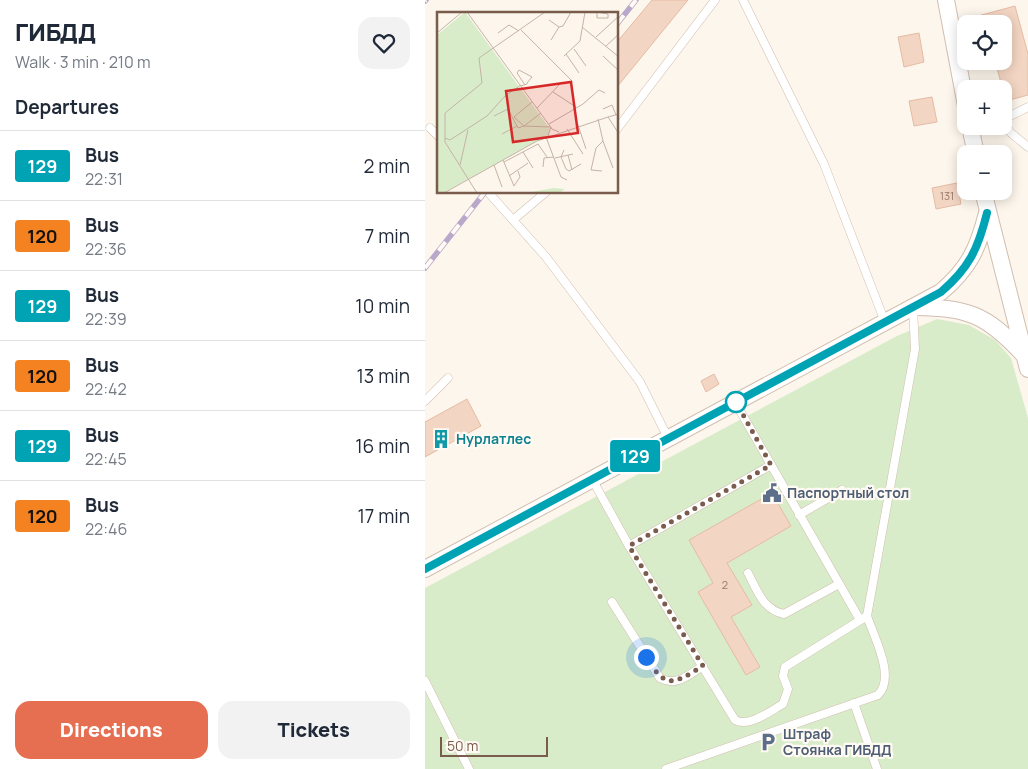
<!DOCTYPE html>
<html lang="en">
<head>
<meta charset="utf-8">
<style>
	body { margin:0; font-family:Manrope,sans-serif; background:#f2f2f3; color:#1f2937; height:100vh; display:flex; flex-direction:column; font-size:19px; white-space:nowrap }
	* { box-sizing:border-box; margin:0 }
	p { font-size:16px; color:#747a83 }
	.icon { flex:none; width:28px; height:28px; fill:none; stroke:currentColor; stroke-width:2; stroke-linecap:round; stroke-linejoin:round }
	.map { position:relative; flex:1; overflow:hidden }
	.panel { display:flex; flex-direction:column; background:#fff; width:425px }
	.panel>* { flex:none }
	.badge { padding:0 10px; border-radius:4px; font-size:18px; line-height:32px }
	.tools { position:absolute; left:532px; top:15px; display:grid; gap:10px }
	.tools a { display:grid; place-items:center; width:55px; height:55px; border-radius:10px; background:#fff; box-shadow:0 2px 12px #0003; font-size:25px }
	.scale { position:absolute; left:15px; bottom:12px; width:108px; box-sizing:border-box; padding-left:5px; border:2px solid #7a5c4d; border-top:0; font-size:14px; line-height:18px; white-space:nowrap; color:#7a5c4d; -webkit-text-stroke:4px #fffaf3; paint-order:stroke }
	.you { position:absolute; width:25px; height:25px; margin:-12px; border:4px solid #fff; border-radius:50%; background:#1a73e8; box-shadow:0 0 0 8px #1a73e833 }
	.map>.badge { position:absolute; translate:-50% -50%; box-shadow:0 0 0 2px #fff }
	h2 { padding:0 15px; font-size:19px; line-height:45px }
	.round { display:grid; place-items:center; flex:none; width:52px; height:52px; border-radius:15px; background:#f2f2f3 }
	.summary { display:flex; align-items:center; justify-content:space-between; height:85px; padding:0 15px }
	h1 { font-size:24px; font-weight:800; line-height:38px }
	.primary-button { display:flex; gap:10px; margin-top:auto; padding:10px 15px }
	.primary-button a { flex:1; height:58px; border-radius:15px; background:#e76f51; color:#fff; font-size:20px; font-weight:800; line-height:58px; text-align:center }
	.primary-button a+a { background:#f2f2f3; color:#1f2937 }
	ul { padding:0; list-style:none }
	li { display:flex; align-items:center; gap:15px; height:70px; padding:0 15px; border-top:1px solid #e0e1e3 }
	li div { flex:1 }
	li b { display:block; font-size:19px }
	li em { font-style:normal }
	li .badge { min-width:55px; font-weight:700; text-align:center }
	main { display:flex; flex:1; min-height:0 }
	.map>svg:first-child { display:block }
	.green { fill:#d8ecc9 }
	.building { fill:#f3d5c3; stroke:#e6bba3 }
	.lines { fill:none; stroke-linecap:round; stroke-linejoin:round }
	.lane-casing { stroke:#d1beb0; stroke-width:9 }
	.street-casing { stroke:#d1beb0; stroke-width:18 }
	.lane { stroke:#fff; stroke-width:8 }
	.street { stroke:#fff; stroke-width:16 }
	.rail-casing { stroke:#b9a8c9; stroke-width:5.5 }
	.rail { stroke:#fffaf3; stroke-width:4; stroke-dasharray:11; stroke-linecap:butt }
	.line-casing { stroke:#fff; stroke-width:11 }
	.line { stroke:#00a3b4; stroke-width:8 }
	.walk { stroke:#7a5c4d; stroke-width:5; stroke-dasharray:0 9 }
	.stop-dot { fill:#fff; stroke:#00a3b4; stroke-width:2.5 }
	.labels { text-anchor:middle; stroke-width:4.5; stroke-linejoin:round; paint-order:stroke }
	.number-label { font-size:11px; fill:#987a6a }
	.culture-label { font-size:14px; font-weight:bold; fill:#0d838f; stroke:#fffaf3; text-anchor:start }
	.service-label { font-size:14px; font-weight:bold; fill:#4e5e75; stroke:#fffaf3; text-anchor:start }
	.inset-road { fill:none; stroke:#c5b3a7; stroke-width:1 }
	.view { fill:#d62828; fill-opacity:0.15; stroke:#d62828; stroke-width:2.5 }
	.inset-edge { fill:none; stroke:#7a5c4d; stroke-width:2.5 }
</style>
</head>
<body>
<main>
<section class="panel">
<div class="summary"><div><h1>ГИБДД</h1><p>Walk · 3 min · 210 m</p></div><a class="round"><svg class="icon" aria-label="heart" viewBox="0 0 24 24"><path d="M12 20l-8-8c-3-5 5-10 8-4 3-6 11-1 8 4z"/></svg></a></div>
<h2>Departures</h2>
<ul>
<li><span class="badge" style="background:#00a3b4;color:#fff">129</span><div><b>Bus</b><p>22:31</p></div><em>2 min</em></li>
<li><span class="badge" style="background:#f58220;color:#111">120</span><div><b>Bus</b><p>22:36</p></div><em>7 min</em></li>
<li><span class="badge" style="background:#00a3b4;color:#fff">129</span><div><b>Bus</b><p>22:39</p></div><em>10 min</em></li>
<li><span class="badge" style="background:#f58220;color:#111">120</span><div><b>Bus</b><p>22:42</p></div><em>13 min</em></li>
<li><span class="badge" style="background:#00a3b4;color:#fff">129</span><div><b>Bus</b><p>22:45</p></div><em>16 min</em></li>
<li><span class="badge" style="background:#f58220;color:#111">120</span><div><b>Bus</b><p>22:46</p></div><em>17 min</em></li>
</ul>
<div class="primary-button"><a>Directions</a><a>Tickets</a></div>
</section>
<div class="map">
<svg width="603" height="769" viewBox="0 0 603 769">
	<rect width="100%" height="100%" fill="#fdf6ec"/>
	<path class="green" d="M512,319L544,325L570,340L586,358L603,418V769H0V588L472,336Z"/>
	<g class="building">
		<path d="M227,0H263L192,87V42Z"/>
		<path d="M590,6L603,54V95L581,101L570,61H579V24H539L538,20Z"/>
		<path d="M494,33L499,62L479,67L473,37Z"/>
		<path d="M507,97L512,122L489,126L484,101Z"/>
		<path d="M532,183L536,204L511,209L507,188Z"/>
		<path d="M289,374L294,384L281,392L276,381Z"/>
		<path d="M42,399L56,426L0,457V422Z"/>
		<path d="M347,493L366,526L302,563L327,605L306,617L335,667L321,675L273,592L288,583L264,540Z"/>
	</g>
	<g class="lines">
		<g class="lane-casing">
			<g id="lane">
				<path d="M318,0L399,164L460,322"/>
				<path d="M579,119L603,107"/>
				<path d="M579,124L586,133L603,147"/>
				<path d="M5,128L14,137"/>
				<path d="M192,129L290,0"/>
				<path d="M63,192L121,257L215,382L243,438"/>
				<path d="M88,220L121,192"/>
				<path d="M0,401L23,378"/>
				<path d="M310,402L435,620"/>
				<path d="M167,479L204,546L310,720C324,728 345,711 358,704L363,689L358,676L360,667L442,616L490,349L488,307"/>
				<path d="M374,515L417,490"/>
				<path d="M204,546L346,465"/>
				<path d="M323,573C332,590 338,610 359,614L414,584"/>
				<path d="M187,602L235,678C252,687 263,675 278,666"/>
				<path d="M0,681L44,769"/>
				<path d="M429,703L452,769"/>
				<path d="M241,769L453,695C471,677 449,637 442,616"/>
			</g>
		</g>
		<g class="street-casing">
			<g id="street">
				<path d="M521,0L541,106"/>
				<path d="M545,126L551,154"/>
				<path d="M558,191L603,369"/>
				<path d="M490,307C543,308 561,314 598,354"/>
				<path d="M0,569L516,292C544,268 553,249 562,213"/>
			</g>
		</g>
		<use href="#lane" class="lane"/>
		<use href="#street" class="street"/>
		<g class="rail-casing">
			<g id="rail">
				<path d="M0,1L1,0"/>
				<path d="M192,24L211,0"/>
				<path d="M0,268L60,192"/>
			</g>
		</g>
		<use href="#rail" class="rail"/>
	</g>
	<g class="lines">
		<g class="line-casing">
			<path id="line" d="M0,569L516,292C544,268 553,249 562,213"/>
		</g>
		<use href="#line" class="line"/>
		<path class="walk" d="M221,657C241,690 248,684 278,666L204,546L346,465L311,402"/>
	</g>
	<defs>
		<g id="building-bare" transform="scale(1.5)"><path d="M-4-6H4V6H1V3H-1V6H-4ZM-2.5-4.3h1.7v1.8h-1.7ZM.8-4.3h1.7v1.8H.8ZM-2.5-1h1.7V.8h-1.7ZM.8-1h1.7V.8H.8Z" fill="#0f9aa8" stroke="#fffaf3" stroke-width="2.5" paint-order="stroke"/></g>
		<g id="civic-bare" transform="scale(1.5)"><path d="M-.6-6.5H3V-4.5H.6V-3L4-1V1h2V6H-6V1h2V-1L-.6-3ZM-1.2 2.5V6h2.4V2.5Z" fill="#5c6f8a" stroke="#fffaf3" stroke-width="2.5" paint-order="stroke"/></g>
		<g id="parking-bare" transform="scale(1.5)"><path d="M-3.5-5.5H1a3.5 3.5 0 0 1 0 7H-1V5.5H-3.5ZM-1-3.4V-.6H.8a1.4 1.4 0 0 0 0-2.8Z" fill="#5c6f8a" stroke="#fffaf3" stroke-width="2.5" paint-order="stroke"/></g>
	</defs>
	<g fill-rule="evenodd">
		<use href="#building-bare" x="16" y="439"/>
		<use href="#civic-bare" x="347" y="493"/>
		<use href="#parking-bare" x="343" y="742"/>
	</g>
	<circle class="stop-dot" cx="311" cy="402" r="10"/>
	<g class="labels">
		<g class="number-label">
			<text x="522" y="200">131</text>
			<text x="300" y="589">2</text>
		</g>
		<g class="culture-label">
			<text x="31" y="444">Нурлатлес</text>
		</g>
		<g class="service-label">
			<text x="362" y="498">Паспортный стол</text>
			<text x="358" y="739">Штраф<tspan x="358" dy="16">Стоянка ГИБДД</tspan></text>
		</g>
	</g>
	<g transform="translate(12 12)">
		<rect width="181" height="181" fill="#fdf6ec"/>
		<path d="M28,0L113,117L111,123L6,181H0V23ZM116,176L128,177L122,181H89Z" fill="#d8ecc9"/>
		<path class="inset-road" d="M30,0L115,117L122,120M160,0L171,2V6H160V0M112,8L122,15L114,28M122,15L126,14L134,0M145,15L182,45M84,18L135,69M0,21L25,0M61,21L72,13L82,19M159,25L182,4M169,34L182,22M137,37L149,54M129,42L142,61M127,44L143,29L148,0M166,44L182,59M84,74L90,72V71L95,65L82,58L80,61L88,73M116,80L139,95M95,90L77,105L87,114L114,115L111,124M100,96L123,72M166,97L175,93L179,103M182,102L171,105L182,122M57,104L71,97L81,116L87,114M161,107L166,129L159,136L154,158L165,159M112,112L146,92L162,78L168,81M141,113L149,137M87,114L104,101M130,117L146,142M65,122L80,114M109,125L124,165L130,168M8,126L13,128L50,104L68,84L84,73M166,129L176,156M101,132L110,145M127,138L124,145L129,157L132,159L144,152M86,140L96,156M131,143L135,158M118,146L136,142M66,148L77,174L83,165L81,159M67,150L101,132M23,153L31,118M57,153L65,175M106,155L107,146L117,145M72,164L91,151M7,181L100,129L171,105M40,181L8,130V101L45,71L42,46L108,0"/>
		<path class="view" d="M134,70L141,121L76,130L69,79Z"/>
		<rect width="181" height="181" class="inset-edge"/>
	</g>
</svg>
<div class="tools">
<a><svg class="icon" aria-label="locate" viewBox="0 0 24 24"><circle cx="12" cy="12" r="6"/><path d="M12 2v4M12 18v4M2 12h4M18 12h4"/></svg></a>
<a>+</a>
<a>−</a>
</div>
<div class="scale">50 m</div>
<div class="you" style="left:221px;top:657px"></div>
<b class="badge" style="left:210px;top:456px;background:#00a3b4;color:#fff">129</b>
</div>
</main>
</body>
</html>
